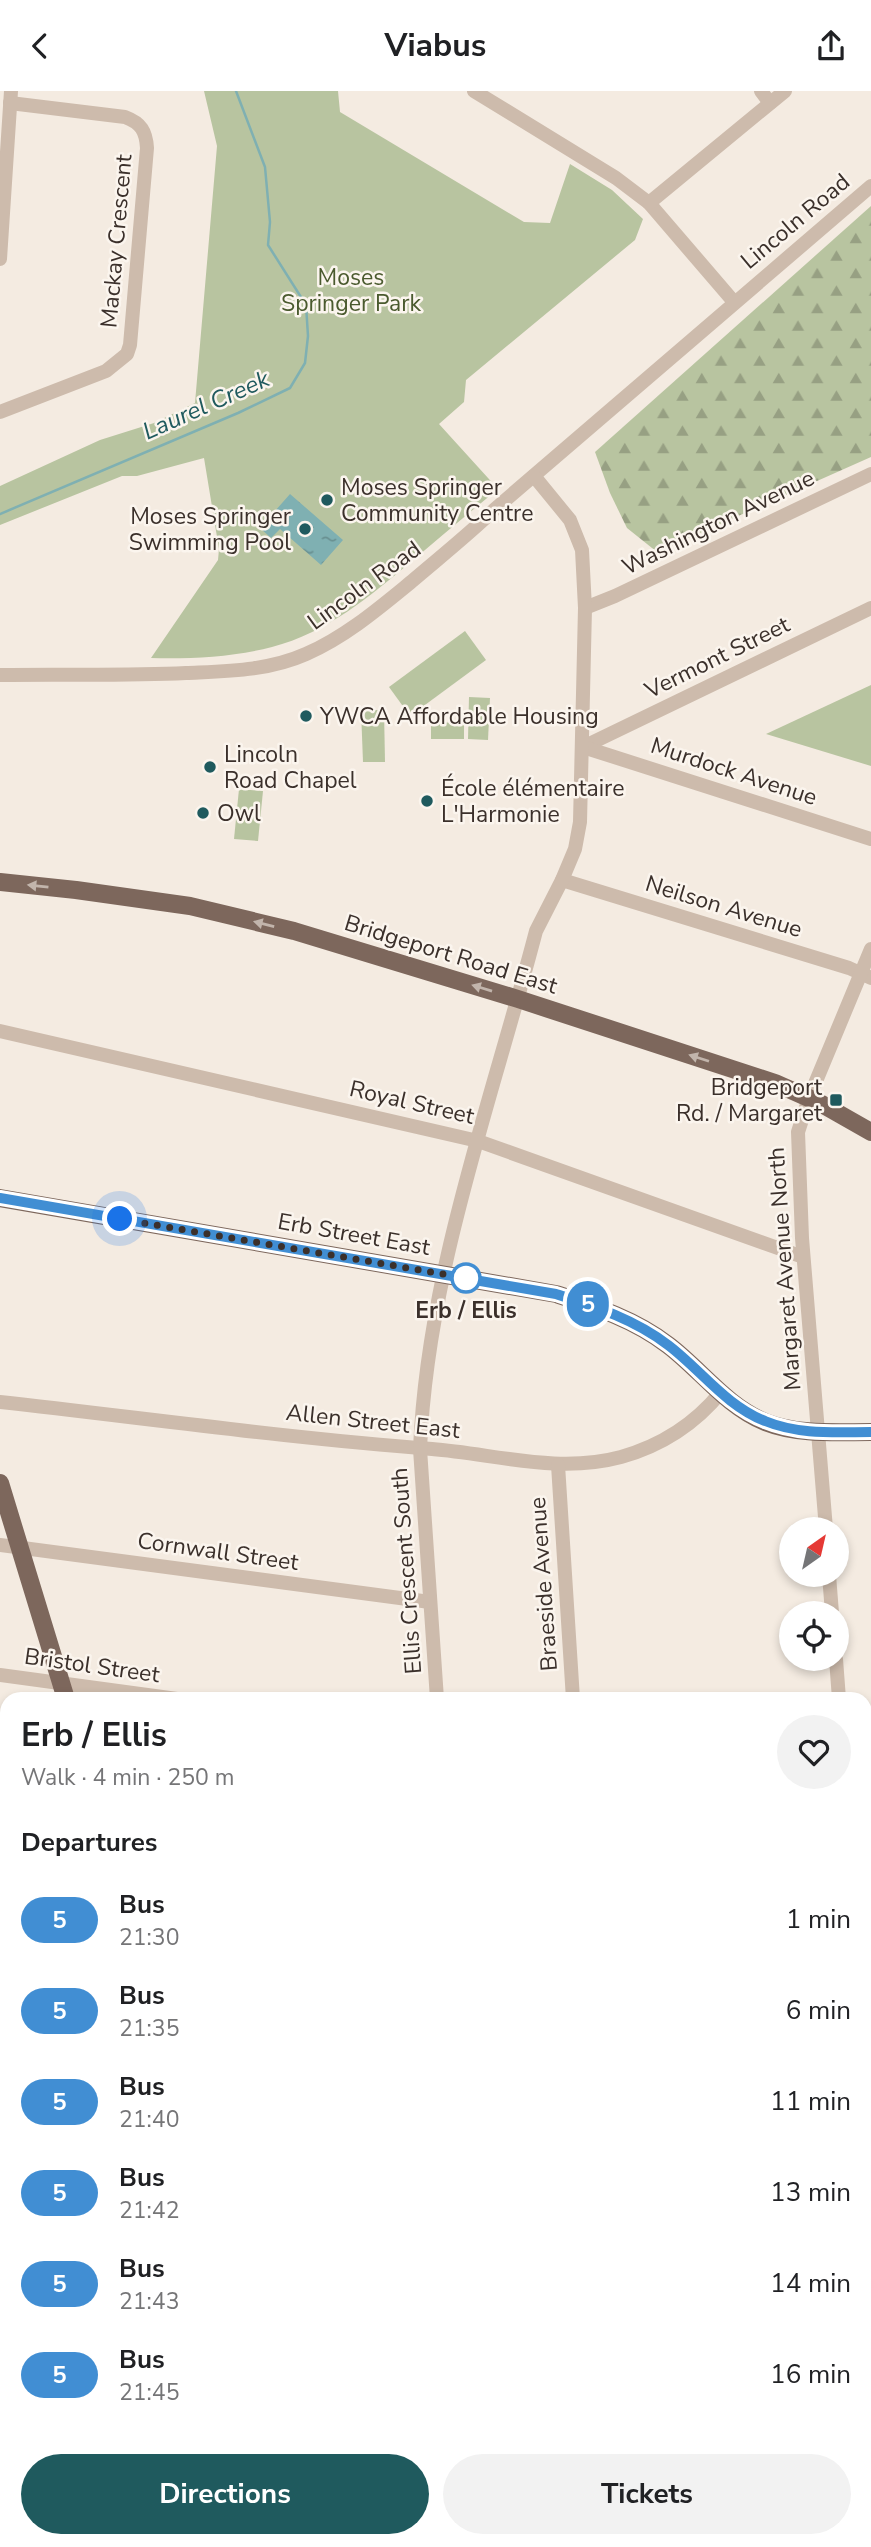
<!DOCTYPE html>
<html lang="en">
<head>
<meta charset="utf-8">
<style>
	body { margin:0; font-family:"Nunito Sans",sans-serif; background:#f2f2f2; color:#202124; height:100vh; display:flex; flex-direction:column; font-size:26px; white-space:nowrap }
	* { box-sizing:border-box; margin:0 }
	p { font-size:23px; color:#757577 }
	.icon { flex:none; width:38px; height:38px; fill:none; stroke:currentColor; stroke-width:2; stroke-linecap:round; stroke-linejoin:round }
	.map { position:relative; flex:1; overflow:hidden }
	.panel { position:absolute; left:0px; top:1601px; width:872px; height:856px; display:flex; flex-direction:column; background:#fff; border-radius:21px 21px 0 0; box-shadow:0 4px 10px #0003 }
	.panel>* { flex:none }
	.badge { padding:0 14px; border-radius:23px; font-size:24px; line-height:46px }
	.needle { width:46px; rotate:34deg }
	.fabs { position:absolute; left:779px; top:1426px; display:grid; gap:14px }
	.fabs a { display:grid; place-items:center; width:70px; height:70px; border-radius:50%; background:#fff; box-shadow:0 4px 10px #0003; font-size:35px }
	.you { position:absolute; width:35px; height:35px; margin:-18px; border:5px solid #fff; border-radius:50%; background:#1a73e8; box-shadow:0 0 0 10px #1a73e833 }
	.map>.badge { position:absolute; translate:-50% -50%; box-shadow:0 0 0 4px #fff }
	h2 { padding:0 21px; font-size:26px; line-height:63px }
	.round { display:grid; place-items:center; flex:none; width:74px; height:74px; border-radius:37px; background:#f2f2f2 }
	.overview { display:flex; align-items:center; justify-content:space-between; height:119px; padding:0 21px }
	h1 { font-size:33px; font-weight:700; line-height:52px }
	.action { display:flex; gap:14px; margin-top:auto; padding:14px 21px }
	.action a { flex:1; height:80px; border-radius:42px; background:#1f5a5e; color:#fff; font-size:28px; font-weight:700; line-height:80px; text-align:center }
	.action a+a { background:#f2f2f2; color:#202124 }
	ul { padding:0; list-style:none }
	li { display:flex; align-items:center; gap:21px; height:91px; padding:0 21px }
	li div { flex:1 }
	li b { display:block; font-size:26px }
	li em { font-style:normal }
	li .badge { min-width:77px; font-weight:700; text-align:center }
	header { display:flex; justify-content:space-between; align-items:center; height:91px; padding:0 21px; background:#fff; font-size:32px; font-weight:700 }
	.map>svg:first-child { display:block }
	.forest { fill:url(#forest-firs) }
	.green { fill:#b8c4a0 }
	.water { fill:url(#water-ripples) }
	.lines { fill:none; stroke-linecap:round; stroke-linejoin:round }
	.stream { stroke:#7fb0b2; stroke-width:2.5 }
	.minor { stroke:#cdbbac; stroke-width:14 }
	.major { stroke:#7d675c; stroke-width:18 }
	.oneway { fill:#c2b5ac }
	.line-casing { stroke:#fff; stroke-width:16 }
	.line { stroke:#418ed3; stroke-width:10 }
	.walk { stroke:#3b302b; stroke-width:7; stroke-dasharray:0 12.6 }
	.poi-dot { fill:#1f5a5e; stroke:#fbf5ee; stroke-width:2.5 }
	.stop-dot { fill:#fff; stroke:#418ed3; stroke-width:3.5 }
	.labels { text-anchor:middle; stroke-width:5; stroke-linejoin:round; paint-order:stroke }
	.street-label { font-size:23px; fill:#3b302b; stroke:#fbf5ee }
	.park-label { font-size:23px; fill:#4a5a2e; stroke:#fbf5ee }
	.poi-label { font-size:23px; fill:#3b302b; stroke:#fbf5ee; text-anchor:start }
	.stop-label { font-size:23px; font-weight:bold; fill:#3b302b; stroke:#fbf5ee }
	.water-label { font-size:24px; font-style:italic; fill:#1f5a5e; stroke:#fbf5ee }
</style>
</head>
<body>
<header><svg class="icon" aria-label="back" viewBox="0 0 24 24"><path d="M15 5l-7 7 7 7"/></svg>Viabus<svg class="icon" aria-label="share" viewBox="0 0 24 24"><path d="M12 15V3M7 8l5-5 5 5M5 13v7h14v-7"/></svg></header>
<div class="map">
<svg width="871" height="2456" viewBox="0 0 871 2456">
	<defs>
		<pattern id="forest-firs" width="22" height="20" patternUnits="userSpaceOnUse" patternTransform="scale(1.75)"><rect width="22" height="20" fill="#b8c4a0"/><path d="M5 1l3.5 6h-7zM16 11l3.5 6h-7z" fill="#97a083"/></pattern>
		<pattern id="water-ripples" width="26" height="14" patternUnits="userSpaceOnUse" patternTransform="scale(1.75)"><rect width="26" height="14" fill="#7fb0b2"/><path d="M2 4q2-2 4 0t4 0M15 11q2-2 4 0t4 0" fill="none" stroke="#699091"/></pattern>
	</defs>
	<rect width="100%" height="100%" fill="#f4ebe1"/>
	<path class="forest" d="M871,115V366L657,461L627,437L610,402L595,361Z"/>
	<g class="green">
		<path d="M204,0H338L340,21L524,131L550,132L570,73L612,99L643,128L635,149L466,289L464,311L439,333L498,398C469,422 440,446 412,470C370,505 327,542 272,556C233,566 191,568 151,567L218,469L219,458L204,367L137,385H122L0,434V395L100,349L154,332L195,312L217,55Z"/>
		<path d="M465,540L486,569L410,625L389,596Z"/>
		<path d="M871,594V675L766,643Z"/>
		<path d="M469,606L490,607L488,649L468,648Z"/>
		<path d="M361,619H384L385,671H363Z"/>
		<path d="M464,631V648H431V632Z"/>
		<path d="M239,698L263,700L258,750L234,748Z"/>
		<path d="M864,1719H871V1960L864,1855Z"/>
	</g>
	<path class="water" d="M290,403L343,449L321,474L280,438L271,447L260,437Z"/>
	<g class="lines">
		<path class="stream" d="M0,423L238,322L290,297L305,272L308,245L306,214L268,154L270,131L265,76L236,0"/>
		<g class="minor">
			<path d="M474,0L616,87L649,112L734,211"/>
			<path d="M761,0L770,12"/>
			<path d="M649,112L785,0"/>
			<path d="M0,168L11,0"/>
			<path d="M0,321L106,280L127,263L130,254L147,57C146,40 141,32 125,26L10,12"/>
			<path d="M585,517L615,505L871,383"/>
			<path d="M0,584C62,583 124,585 186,582C227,580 268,580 306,563C345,546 378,518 411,491C439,467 468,444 495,418L871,95"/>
			<path d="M583,656L871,517"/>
			<path d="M583,656L871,748"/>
			<path d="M562,789L849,877L871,887"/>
			<path d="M0,940L478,1050L803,1166"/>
			<path d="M0,1311C144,1327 287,1347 432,1358C495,1363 558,1383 621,1366C660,1355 695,1333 721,1301"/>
			<path d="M558,1374L573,1608"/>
			<path d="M826,1438L802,1147L798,1041L809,1007L871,858"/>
			<path d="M0,1454L430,1511"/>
			<path d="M829,1484L832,1522"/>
			<path d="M836,1568L839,1608"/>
			<path d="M0,1584L177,1608"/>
			<path d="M437,1608L420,1358C427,1183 492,1009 536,840L562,789L575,758L580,731L585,517L582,459L570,429L534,385"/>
			<path d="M0,1715L7,1716"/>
			<path d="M0,1848L7,1849"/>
			<path d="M864,2040L871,2152"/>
			<path d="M0,2122L7,2123"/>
			<path d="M864,2309L871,2307"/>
			<path d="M524,2450L525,2456"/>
			<path d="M640,2450V2456"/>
			<path d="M755,2456V2450"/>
		</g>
		<g class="major">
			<path d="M0,791L76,799L190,815L294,840L518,908L775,992L820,1012L871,1041"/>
			<path d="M0,1107L556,1203C596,1216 634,1228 668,1254C700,1278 726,1315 765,1331C798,1344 835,1341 871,1341"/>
			<path d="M0,1392L66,1608"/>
			<path d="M313,2450L314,2456"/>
		</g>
	</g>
	<defs><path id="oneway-solid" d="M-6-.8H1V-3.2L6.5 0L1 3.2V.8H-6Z" transform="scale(1.75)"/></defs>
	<g class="oneway">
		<use href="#oneway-solid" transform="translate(38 795) rotate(-174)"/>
		<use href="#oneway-solid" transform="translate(264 833) rotate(-166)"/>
		<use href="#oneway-solid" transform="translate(482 897) rotate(-163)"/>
		<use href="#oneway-solid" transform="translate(699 967) rotate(-162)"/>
	</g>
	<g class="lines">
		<g class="line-casing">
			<path id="line" d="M0,1107L556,1203C596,1216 634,1228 668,1254C700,1278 726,1315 765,1330C799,1344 835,1341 871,1341"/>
		</g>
		<use href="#line" class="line"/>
		<path class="walk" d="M120,1128L466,1187"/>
	</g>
	<g class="poi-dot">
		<circle cx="327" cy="409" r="7"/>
		<circle cx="305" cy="438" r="7"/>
		<circle cx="306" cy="625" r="7"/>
		<circle cx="210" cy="676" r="7"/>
		<circle cx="427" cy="710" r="7"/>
		<circle cx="203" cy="722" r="7"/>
		<rect x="829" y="1002" width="14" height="14" rx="3.5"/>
	</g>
	<circle class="stop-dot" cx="466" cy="1187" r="14"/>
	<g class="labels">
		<g class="street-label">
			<text transform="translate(795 130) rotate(-40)" y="8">Lincoln Road</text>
			<text transform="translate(116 150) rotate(-85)" y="8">Mackay Crescent</text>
			<text transform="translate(718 431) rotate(-26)" y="8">Washington Avenue</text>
			<text transform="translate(364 494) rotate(-36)" y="8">Lincoln Road</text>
			<text transform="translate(717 566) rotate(-26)" y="8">Vermont Street</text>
			<text transform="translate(734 680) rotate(18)" y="8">Murdock Avenue</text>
			<text transform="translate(724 815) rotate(17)" y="8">Neilson Avenue</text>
			<text transform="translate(451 863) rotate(17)" y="8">Bridgeport Road East</text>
			<text transform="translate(412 1011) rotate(13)" y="8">Royal Street</text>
			<text transform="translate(354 1143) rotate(10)" y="8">Erb Street East</text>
			<text transform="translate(784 1178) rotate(-94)" y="8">Margaret Avenue North</text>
			<text transform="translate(373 1330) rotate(6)" y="8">Allen Street East</text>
			<text transform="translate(218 1460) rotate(8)" y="8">Cornwall Street</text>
			<text transform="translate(406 1480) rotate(-94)" y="8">Ellis Crescent South</text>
			<text transform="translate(543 1493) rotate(-94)" y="8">Braeside Avenue</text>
			<text transform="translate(92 1574) rotate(8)" y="8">Bristol Street</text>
		</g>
		<g class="park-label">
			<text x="351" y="194">Moses<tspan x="351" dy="26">Springer Park</tspan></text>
		</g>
		<g class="poi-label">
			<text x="341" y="404">Moses Springer<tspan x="341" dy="26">Community Centre</tspan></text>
			<text x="291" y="433" text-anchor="end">Moses Springer<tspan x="291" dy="26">Swimming Pool</tspan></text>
			<text x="320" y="633">YWCA Affordable Housing</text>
			<text x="224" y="671">Lincoln<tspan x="224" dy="26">Road Chapel</tspan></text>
			<text x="441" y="705">École élémentaire<tspan x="441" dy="26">L'Harmonie</tspan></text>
			<text x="217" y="730">Owl</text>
			<text x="822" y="1004" text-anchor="end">Bridgeport<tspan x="822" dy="26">Rd. / Margaret</tspan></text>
		</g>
		<g class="stop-label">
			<text x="466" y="1227">Erb / Ellis</text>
		</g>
		<g class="water-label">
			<text transform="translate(206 314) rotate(-24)" y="8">Laurel Creek</text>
		</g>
	</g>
</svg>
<div class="fabs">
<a><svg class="needle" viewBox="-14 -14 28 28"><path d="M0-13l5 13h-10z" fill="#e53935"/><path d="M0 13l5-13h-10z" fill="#757577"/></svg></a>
<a><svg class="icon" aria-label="locate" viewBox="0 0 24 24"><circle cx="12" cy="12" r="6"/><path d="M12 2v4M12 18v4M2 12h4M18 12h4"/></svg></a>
</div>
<div class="you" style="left:120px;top:1128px"></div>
<b class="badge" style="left:588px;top:1213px;background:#418ed3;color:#fff">5</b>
<section class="panel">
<div class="overview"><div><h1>Erb / Ellis</h1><p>Walk · 4 min · 250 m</p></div><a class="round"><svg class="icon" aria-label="heart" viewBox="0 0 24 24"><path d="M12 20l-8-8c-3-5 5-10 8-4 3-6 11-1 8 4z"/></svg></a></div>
<h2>Departures</h2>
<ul>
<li><span class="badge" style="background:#418ed3;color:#fff">5</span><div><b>Bus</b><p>21:30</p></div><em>1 min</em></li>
<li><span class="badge" style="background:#418ed3;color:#fff">5</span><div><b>Bus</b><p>21:35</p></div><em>6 min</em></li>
<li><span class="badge" style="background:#418ed3;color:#fff">5</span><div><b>Bus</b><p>21:40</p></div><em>11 min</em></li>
<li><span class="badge" style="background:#418ed3;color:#fff">5</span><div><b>Bus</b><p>21:42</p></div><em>13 min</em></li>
<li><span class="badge" style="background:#418ed3;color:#fff">5</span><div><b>Bus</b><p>21:43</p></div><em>14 min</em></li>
<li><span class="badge" style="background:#418ed3;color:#fff">5</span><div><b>Bus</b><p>21:45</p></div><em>16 min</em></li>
</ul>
<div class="action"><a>Directions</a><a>Tickets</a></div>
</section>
</div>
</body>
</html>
